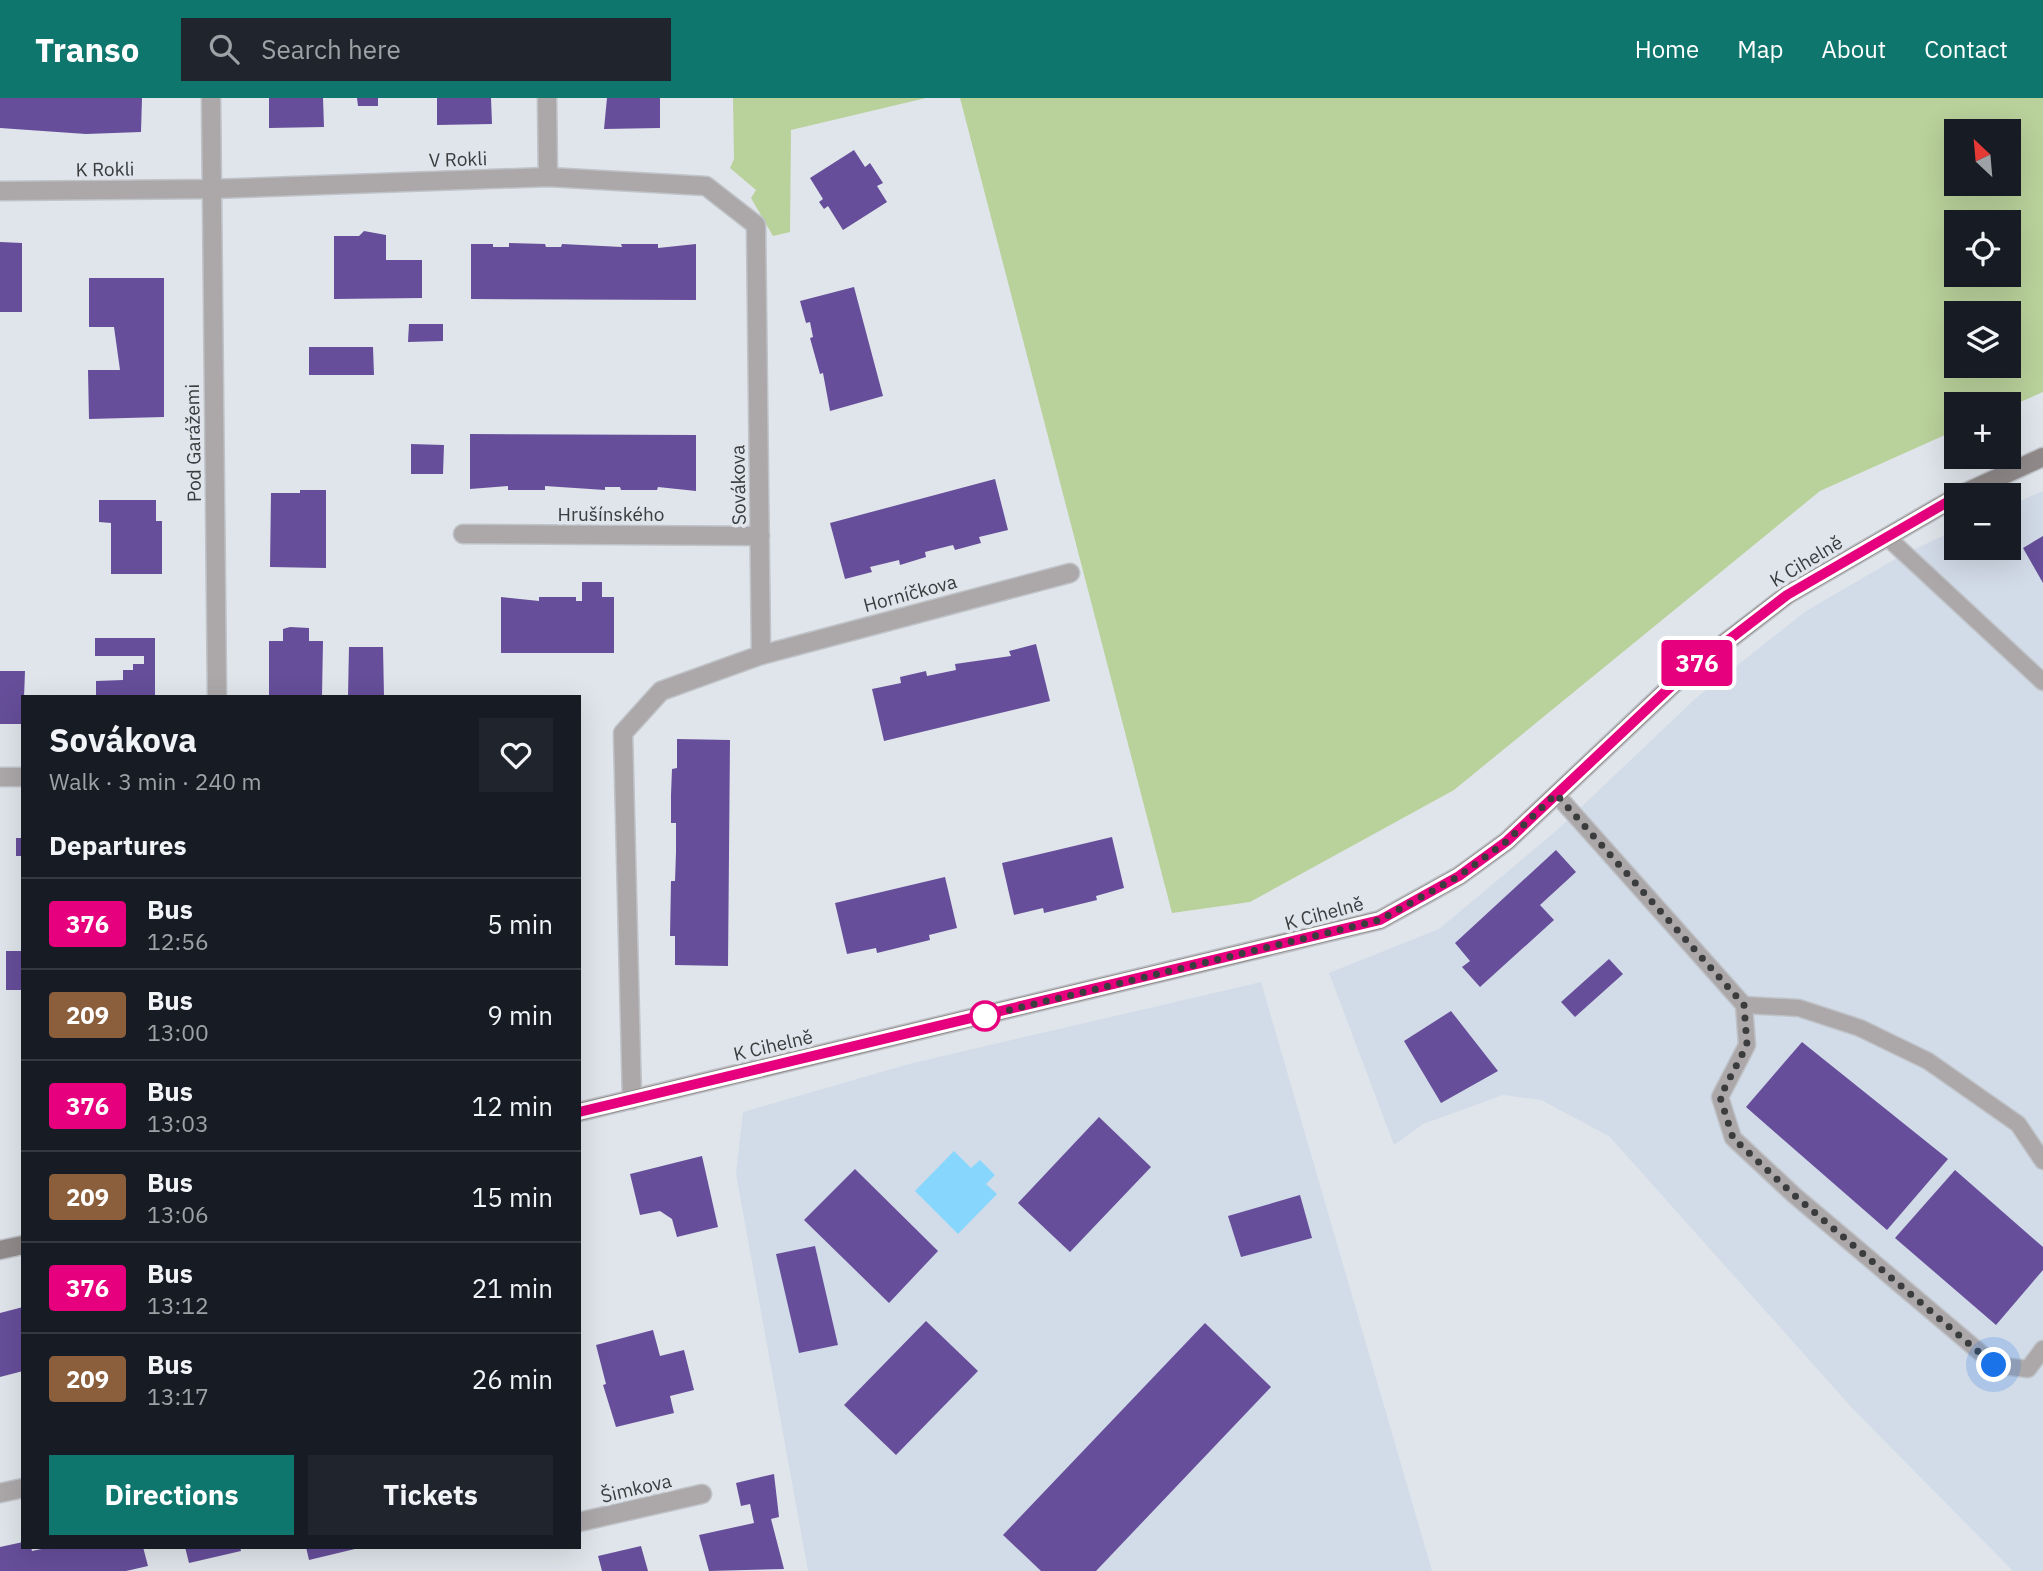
<!DOCTYPE html>
<html lang="en">
<head>
<meta charset="utf-8">
<style>
	body { margin:0; font-family:"IBM Plex Sans",sans-serif; background:#20242c; color:#f1f3f6; height:100vh; display:flex; flex-direction:column; font-size:26px; white-space:nowrap }
	* { box-sizing:border-box; margin:0 }
	p { font-size:23px; color:#9ea1a6 }
	.icon { flex:none; width:38px; height:38px; fill:none; stroke:currentColor; stroke-width:2; stroke-linecap:round; stroke-linejoin:round }
	.map { position:relative; flex:1; overflow:hidden }
	.details { position:absolute; left:21px; top:597px; width:560px; height:854px; display:flex; flex-direction:column; background:#171b24; border-radius:0px; box-shadow:0 7px 28px #0002 }
	.details>* { flex:none }
	.badge { padding:0 14px; border-radius:5px; font-size:24px; line-height:46px }
	.needle { width:46px; rotate:334deg }
	.controls { position:absolute; left:1944px; top:21px; display:grid; gap:14px }
	.controls a { display:grid; place-items:center; width:77px; height:77px; border-radius:0px; background:#171b24; box-shadow:0 7px 28px #0002; font-size:35px }
	.you { position:absolute; width:35px; height:35px; margin:-18px; border:5px solid #fff; border-radius:50%; background:#1a73e8; box-shadow:0 0 0 10px #1a73e833 }
	.map>.badge { position:absolute; translate:-50% -50%; box-shadow:0 0 0 4px #fff }
	h2 { padding:0 28px; font-size:26px; line-height:63px }
	.round { display:grid; place-items:center; flex:none; width:74px; height:74px; border-radius:0px; background:#20242c }
	.summary { display:flex; align-items:center; justify-content:space-between; height:119px; padding:0 28px }
	h1 { font-size:33px; font-weight:700; line-height:52px }
	.cta { display:flex; gap:14px; margin-top:auto; padding:14px 28px }
	.cta a { flex:1; height:80px; border-radius:0px; background:#0f766e; color:#fff; font-size:28px; font-weight:700; line-height:80px; text-align:center }
	.cta a+a { background:#20242c; color:#f1f3f6 }
	ul { padding:0; list-style:none }
	li { display:flex; align-items:center; gap:21px; height:91px; padding:0 28px; border-top:2px solid #363941 }
	li div { flex:1 }
	li b { display:block; font-size:26px }
	li em { font-style:normal }
	li .badge { min-width:77px; font-weight:700; text-align:center }
	header { display:flex; align-items:center; gap:42px; box-sizing:border-box; height:98px; padding:0 35px; background:#0f766e; color:#fff }
	header strong { font-size:33px }
	nav { display:flex; gap:38px; margin-inline-start:auto; font-size:24px }
	.search { width:490px; height:63px; background:#20242c; display:flex; align-items:center; gap:18px; box-sizing:border-box; padding:0 24px; border-radius:0px; color:#9ea1a6; font-size:26px }
	.map>svg:first-child { display:block }
	.built { fill:#d2dbe8 }
	.green { fill:#b9d19b; fill-rule:evenodd }
	.water { fill:#86d6fd }
	.building { fill:#664e9a }
	.lines { fill:none; stroke-linecap:round; stroke-linejoin:round }
	.lane-casing { stroke:#bfc3c8; stroke-width:19 }
	.street-casing { stroke:#bfc3c8; stroke-width:21 }
	.secondary-casing { stroke:#bfc3c8; stroke-width:21 }
	.lane { stroke:#aca8a9; stroke-width:16 }
	.street { stroke:#aca8a9; stroke-width:18 }
	.secondary { stroke:#908a8b; stroke-width:18 }
	.line-casing { stroke:#fff; stroke-width:16 }
	.line { stroke:#e6007e; stroke-width:10 }
	.walk { stroke:#3a3c3e; stroke-width:7; stroke-dasharray:0 12.6 }
	.stop-dot { fill:#fff; stroke:#e6007e; stroke-width:3.5 }
	.labels { text-anchor:middle; stroke-width:7; stroke-linejoin:round; paint-order:stroke }
	.street-label { font-size:19px; fill:#3a3c3e; stroke:#e0e5eb }
</style>
</head>
<body>
<header>
<strong>Transo</strong>
<div class="search"><svg class="icon" aria-label="search" viewBox="0 0 24 24"><circle cx="10" cy="10" r="6"/><path d="M15 15l6 6"/></svg>Search here</div>
<nav><a>Home</a><a>Map</a><a>About</a><a>Contact</a></nav>
</header>
<div class="map">
<svg width="2043" height="1473" viewBox="0 0 2043 1473">
	<rect width="100%" height="100%" fill="#e0e5eb"/>
	<g class="built">
		<path d="M2043,393V1473H2013L1853,1311L1609,1038L1541,1002L1503,997L1423,1026L1394,1047L1329,875L1439,831L1556,733L1696,600L1806,513L1904,456L1956,432V450H2009V408Z"/>
		<path d="M1261,884L1432,1473H808L736,1076L743,1014L909,966Z"/>
	</g>
	<g class="green">
		<path d="M733,0H926L791,32L790,134L773,138L751,100L756,92L730,70L734,61Z"/>
		<path d="M960,0H2043V294L2009,309V306H1956V332L1820,393L1454,692L1250,804L1172,815ZM1956,33H2009V86H1956ZM1956,124H2009V177H1956ZM1956,215H2009V268H1956Z"/>
	</g>
	<path class="water" d="M954,1053L971,1070L980,1062L995,1077L986,1086L997,1096L958,1136L915,1093Z"/>
	<g class="building">
		<path d="M0,0H142L141,34L86,36L0,30Z"/>
		<path d="M269,0H323L324,29L269,30Z"/>
		<path d="M357,0H378V8H358Z"/>
		<path d="M437,0H491L492,26L437,27Z"/>
		<path d="M607,0H660V30L604,31Z"/>
		<path d="M854,52L865,69L870,65L883,85L877,88L887,104L843,132L828,108L824,111L819,104L823,101L810,80Z"/>
		<path d="M364,133L386,137V162H422V200L334,201V138H359Z"/>
		<path d="M0,144L22,145V214H0Z"/>
		<path d="M509,145L545,146L546,149H561L562,146L622,149L621,146H658V150L696,146V202L471,201V146H493V149H509Z"/>
		<path d="M89,180H164V319L89,321L88,272H120L114,229H89Z"/>
		<path d="M854,189L883,298L830,313L823,275L820,276L810,240L813,239L810,224L806,225L800,203Z"/>
		<path d="M409,226H443V243L408,244Z"/>
		<path d="M309,249H373L374,277H309Z"/>
		<path d="M470,336L696,337V393L658,389L657,392H621L620,389H605V392L545,388V392H508V388L470,391Z"/>
		<path d="M411,346L444,347L443,376H411Z"/>
		<path d="M995,381L1008,432L979,439L981,445L955,452L953,447L925,454L926,459L900,467L899,462L870,469L872,474L845,481L830,425Z"/>
		<path d="M300,392H326V470L270,469L271,395H300Z"/>
		<path d="M99,402H156V423H162V476H111V425L99,424Z"/>
		<path d="M2043,438V485L2023,450Z"/>
		<path d="M582,484H602V499H614V555H501V499L539,503V499H576V503H582Z"/>
		<path d="M290,529L309,530V543H323L322,598H269V543H283V531Z"/>
		<path d="M95,540H155V598H96V583L123,582V572H133V566H144V558H95Z"/>
		<path d="M1036,546L1050,603L884,643L872,591L901,585L900,579L926,573L927,578L956,572L955,566L1011,558L1009,553Z"/>
		<path d="M349,549H383L384,598H348Z"/>
		<path d="M0,573H25L23,626H0Z"/>
		<path d="M677,641L730,642L728,868L675,867V838H670L671,783H675L676,754V725H671V697L672,671L677,670Z"/>
		<path d="M1112,739L1124,790L1096,798L1097,802L1044,815L1043,810L1014,817L1002,765Z"/>
		<rect x="16" y="740" width="7" height="18"/>
		<path d="M1556,752L1576,774L1540,807L1554,822L1480,889L1462,869L1470,863L1455,845Z"/>
		<path d="M945,779L957,830L929,837L930,842L877,855L876,850L847,856L835,805Z"/>
		<rect x="6" y="853" width="17" height="39"/>
		<path d="M1609,861L1623,876L1575,919L1561,904Z"/>
		<path d="M1451,913L1498,973L1441,1005L1404,943Z"/>
		<path d="M1802,944L1948,1061L1887,1132L1746,1009Z"/>
		<path d="M1099,1019L1151,1069L1070,1154L1018,1105Z"/>
		<path d="M702,1058L718,1129L677,1139L672,1121L660,1113L640,1117L630,1076Z"/>
		<path d="M855,1071L938,1153L889,1205L804,1122Z"/>
		<path d="M1955,1072L2043,1149V1172L1996,1227L1895,1140Z"/>
		<path d="M1300,1097L1312,1140L1241,1159L1228,1118Z"/>
		<path d="M815,1148L838,1247L799,1255L776,1156Z"/>
		<path d="M23,1209V1273L0,1279V1215Z"/>
		<path d="M926,1223L978,1273L896,1357L844,1307Z"/>
		<path d="M1205,1225L1271,1289L1096,1473H1041L1003,1437Z"/>
		<path d="M653,1232L660,1258L684,1252L694,1292L670,1298L674,1315L616,1329L603,1287L606,1286L596,1247Z"/>
		<path d="M774,1376L779,1419L771,1421L784,1471L709,1473L699,1437L754,1425L750,1406L741,1408L736,1385Z"/>
		<path d="M23,1444V1449H31L32,1453L51,1449H143L148,1468L126,1473H0V1449Z"/>
		<path d="M641,1448L648,1473H602L598,1458Z"/>
		<path d="M185,1449H240L241,1453L189,1465Z"/>
		<path d="M306,1449H358L359,1450L309,1462Z"/>
	</g>
	<g class="lines">
		<g class="lane-casing">
			<g id="lane">
				<path d="M1887,439L2043,584"/>
				<path d="M1556,696L1744,907L1747,947L1720,999L1733,1040L1794,1097L1995,1267L2028,1271L2043,1251"/>
				<path d="M1744,907L1799,910L1860,930L1928,963L2018,1026L2043,1063"/>
			</g>
		</g>
		<g class="street-casing">
			<g id="street">
				<path d="M211,0L217,598"/>
				<path d="M547,0L548,79"/>
				<path d="M0,93L211,91L548,79L706,88L756,127L761,557L661,593L623,635L632,1002"/>
				<path d="M463,436L760,438"/>
				<path d="M761,557L1070,475"/>
				<path d="M0,679H23"/>
				<path d="M0,1395L23,1390"/>
				<path d="M579,1424L702,1396"/>
			</g>
		</g>
		<g class="secondary-casing">
			<g id="secondary">
				<path d="M1960,397L2043,359"/>
				<path d="M579,1014L1380,822L1459,778L1507,743L1683,577L1787,497L1956,399"/>
				<path d="M0,1152L23,1147"/>
			</g>
		</g>
		<use href="#lane" class="lane"/>
		<use href="#street" class="street"/>
		<use href="#secondary" class="secondary"/>
	</g>
	<g class="lines">
		<g class="line-casing">
			<path id="line" d="M579,1014L1380,822L1459,778L1507,743L1683,577L1787,497L1956,399"/>
		</g>
		<use href="#line" class="line"/>
		<path class="walk" d="M985,918L1380,822L1459,778L1507,743L1556,696L1744,907L1747,947L1720,999L1733,1040L1794,1097L1994,1267"/>
	</g>
	<circle class="stop-dot" cx="985" cy="918" r="14"/>
	<g class="labels">
		<g class="street-label">
			<text transform="translate(458 61) rotate(-2)" y="7">V Rokli</text>
			<text transform="translate(105 71) rotate(-1)" y="7">K Rokli</text>
			<text transform="translate(193 345) rotate(-91)" y="7">Pod Garážemi</text>
			<text transform="translate(738 387) rotate(-91)" y="7">Sovákova</text>
			<text x="611" y="423">Hrušínského</text>
			<text transform="translate(1806 463) rotate(-31)" y="7">K Cihelně</text>
			<text transform="translate(910 495) rotate(-15)" y="7">Horníčkova</text>
			<text transform="translate(1324 815) rotate(-15)" y="7">K Cihelně</text>
			<text transform="translate(773 947) rotate(-13)" y="7">K Cihelně</text>
			<text transform="translate(636 1390) rotate(-13)" y="7">Šimkova</text>
		</g>
	</g>
</svg>
<div class="controls">
<a><svg class="needle" viewBox="-14 -14 28 28"><path d="M0-13l5 13h-10z" fill="#e53935"/><path d="M0 13l5-13h-10z" fill="#9ea1a6"/></svg></a>
<a><svg class="icon" aria-label="locate" viewBox="0 0 24 24"><circle cx="12" cy="12" r="6"/><path d="M12 2v4M12 18v4M2 12h4M18 12h4"/></svg></a>
<a><svg class="icon" aria-label="layers" viewBox="0 0 24 24"><path d="M12 4l9 5-9 5-9-5zM3 14l9 5 9-5"/></svg></a>
<a>+</a>
<a>−</a>
</div>
<div class="you" style="left:1994px;top:1267px"></div>
<b class="badge" style="left:1697px;top:565px;background:#e6007e;color:#fff">376</b>
<section class="details">
<div class="summary"><div><h1>Sovákova</h1><p>Walk · 3 min · 240 m</p></div><a class="round"><svg class="icon" aria-label="heart" viewBox="0 0 24 24"><path d="M12 20l-8-8c-3-5 5-10 8-4 3-6 11-1 8 4z"/></svg></a></div>
<h2>Departures</h2>
<ul>
<li><span class="badge" style="background:#e6007e;color:#fff">376</span><div><b>Bus</b><p>12:56</p></div><em>5 min</em></li>
<li><span class="badge" style="background:#8b5e3c;color:#fff">209</span><div><b>Bus</b><p>13:00</p></div><em>9 min</em></li>
<li><span class="badge" style="background:#e6007e;color:#fff">376</span><div><b>Bus</b><p>13:03</p></div><em>12 min</em></li>
<li><span class="badge" style="background:#8b5e3c;color:#fff">209</span><div><b>Bus</b><p>13:06</p></div><em>15 min</em></li>
<li><span class="badge" style="background:#e6007e;color:#fff">376</span><div><b>Bus</b><p>13:12</p></div><em>21 min</em></li>
<li><span class="badge" style="background:#8b5e3c;color:#fff">209</span><div><b>Bus</b><p>13:17</p></div><em>26 min</em></li>
</ul>
<div class="cta"><a>Directions</a><a>Tickets</a></div>
</section>
</div>
</body>
</html>
